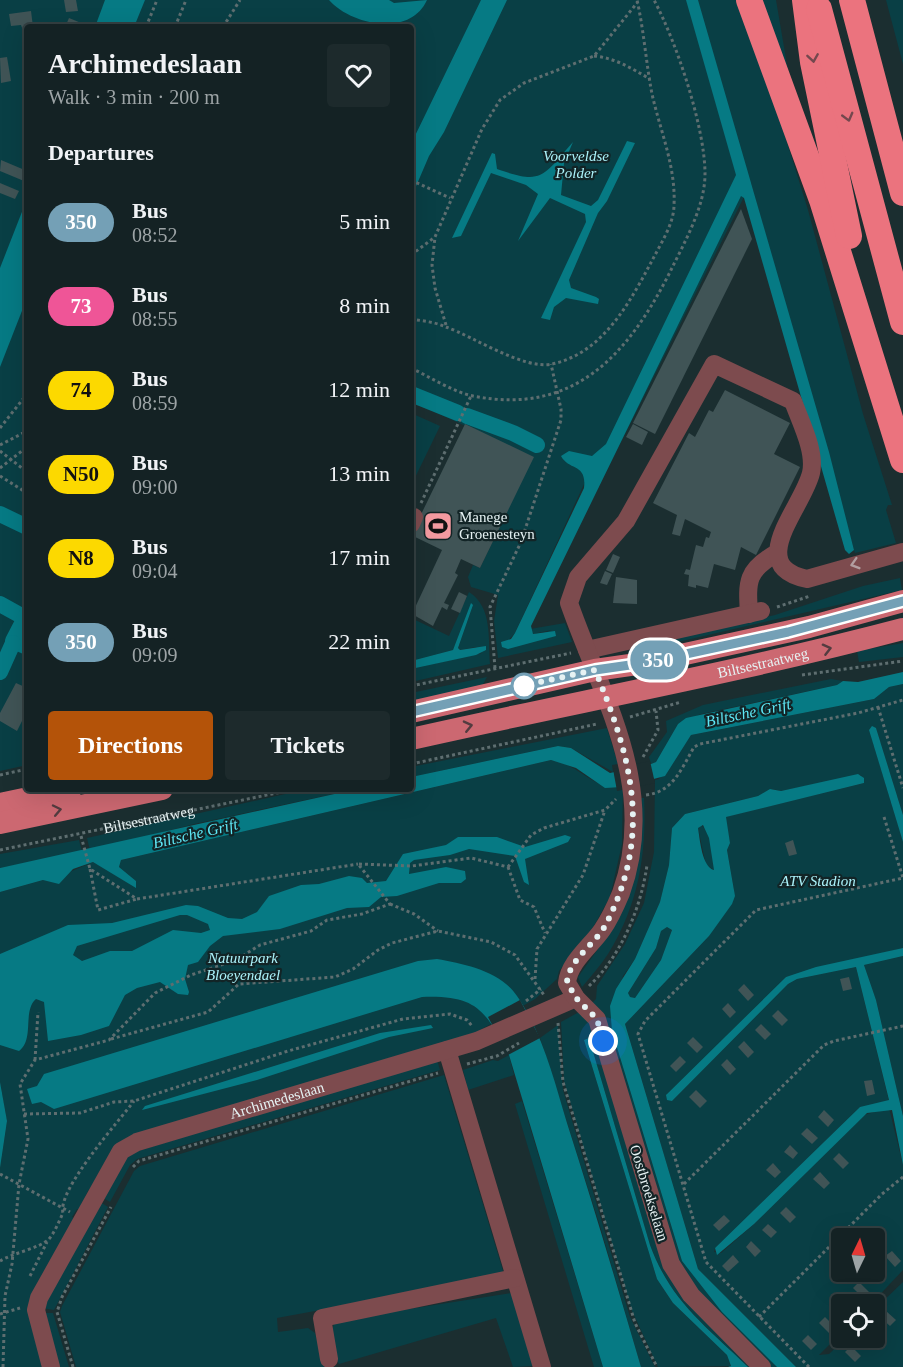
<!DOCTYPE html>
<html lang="en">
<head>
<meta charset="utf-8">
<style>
	body { margin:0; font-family:Georgia,serif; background:#1d2a2c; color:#f1f3f6; height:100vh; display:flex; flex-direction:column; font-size:22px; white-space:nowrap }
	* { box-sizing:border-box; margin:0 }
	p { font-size:20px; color:#9da4a6 }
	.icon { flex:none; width:33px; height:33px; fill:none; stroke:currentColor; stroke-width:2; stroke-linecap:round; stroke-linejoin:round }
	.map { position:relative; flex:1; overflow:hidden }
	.sheet { position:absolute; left:24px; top:24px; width:390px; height:768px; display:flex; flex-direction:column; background:#142224; border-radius:6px; box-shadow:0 6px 24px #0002,0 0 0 2px #333f41 }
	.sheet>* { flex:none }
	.badge { padding:0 12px; border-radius:20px; font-size:21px; line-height:39px }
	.needle { width:39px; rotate:5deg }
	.controls { position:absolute; left:831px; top:1228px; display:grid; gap:12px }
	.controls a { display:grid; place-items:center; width:54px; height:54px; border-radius:6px; background:#142224; box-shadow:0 6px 24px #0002,0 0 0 2px #333f41; font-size:30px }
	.you { position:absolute; width:30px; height:30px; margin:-15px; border:4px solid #fff; border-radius:50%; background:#1a73e8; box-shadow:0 0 0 9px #1a73e833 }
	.map>.badge { position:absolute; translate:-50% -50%; box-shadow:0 0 0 3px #fff }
	h2 { padding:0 24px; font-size:22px; line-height:54px }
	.round { display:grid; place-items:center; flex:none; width:63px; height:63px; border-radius:6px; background:#1d2a2c }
	.headline { display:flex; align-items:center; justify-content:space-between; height:102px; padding:0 24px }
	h1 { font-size:28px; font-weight:800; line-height:45px }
	.cta { display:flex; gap:12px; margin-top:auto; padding:12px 24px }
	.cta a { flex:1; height:69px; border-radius:6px; background:#b45309; color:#fff; font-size:24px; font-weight:800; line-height:69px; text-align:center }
	.cta a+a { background:#1d2a2c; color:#f1f3f6 }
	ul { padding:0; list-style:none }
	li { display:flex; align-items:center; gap:18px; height:84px; padding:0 24px }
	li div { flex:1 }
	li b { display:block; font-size:22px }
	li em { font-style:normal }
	li .badge { min-width:66px; font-weight:700; text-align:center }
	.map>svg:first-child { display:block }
	.green { fill:#093f45; fill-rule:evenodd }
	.water { fill:#067a84; fill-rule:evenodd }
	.pier { fill:#1b2e30 }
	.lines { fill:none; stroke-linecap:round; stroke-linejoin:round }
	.stream { stroke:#067a84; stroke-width:4.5 }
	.canal { stroke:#067a84; stroke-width:16 }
	.building { fill:#405456 }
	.path { stroke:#5e6e70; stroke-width:3; stroke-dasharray:3 3; stroke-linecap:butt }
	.minor { stroke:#7d4b4e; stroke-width:18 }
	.major { stroke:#cc6871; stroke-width:22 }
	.highway { stroke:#eb737e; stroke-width:26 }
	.oneway { stroke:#74484e }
	.oneway2 { stroke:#b29ea0 }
	.oneway3 { stroke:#533c40 }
	.line-casing { stroke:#fff; stroke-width:14 }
	.line { stroke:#74a0b6; stroke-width:9 }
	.walk { stroke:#e6f2f3; stroke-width:6; stroke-dasharray:0 10.8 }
	.stop-dot { fill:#fff; stroke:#74a0b6; stroke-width:3 }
	.labels { text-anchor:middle; stroke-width:4.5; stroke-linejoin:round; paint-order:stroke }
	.park-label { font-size:15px; font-style:italic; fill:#abf2fa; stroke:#122426 }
	.poi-label { font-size:15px; fill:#e6f2f3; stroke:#122426; text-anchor:start }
	.street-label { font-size:15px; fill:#e6f2f3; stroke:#122426 }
	.water-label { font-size:16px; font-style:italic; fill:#5ee7f5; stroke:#122426 }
</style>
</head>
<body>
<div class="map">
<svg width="903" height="1367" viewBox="0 0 903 1367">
	<rect width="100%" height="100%" fill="#1b2e30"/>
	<g class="green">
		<path d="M0,0H743L808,210L863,414L892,505H888L886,510L896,543L855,553L854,550L751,183L598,488L585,482L515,633L502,647L552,630L533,634L530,629L565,623L572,642L498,658L494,621L498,595L471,587L468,577L473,565L480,568L533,457L411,401V27H27V765L0,771Z"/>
		<path d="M761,0H776L793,100Z"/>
		<path d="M886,0H903V64Z"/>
		<path d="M411,413L440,426L411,486Z"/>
		<path d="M900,578L902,590L652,648L650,644L775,615L863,586Z"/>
		<path d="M469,592C493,607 488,640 490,664L411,682V669L482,653L476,647L460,650L458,648L473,605L453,650L411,661V618L449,636Z"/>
		<path d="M903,643V657L859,662L857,651Z"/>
		<path d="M487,677L482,686L411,702V693Z"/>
		<path d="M831,679L843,681L837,685L701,714L678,724L656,762L651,764L649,757L667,732L666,721L703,705Z"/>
		<path d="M903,684V815L876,728L869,729L903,842V948L786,977L667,1094L672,1101L788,984L797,979L856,967L889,1101L859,1108L715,1248L714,1252L721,1253L754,1224L864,1115L889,1108L903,1165V1270L870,1305H842L841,1333L819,1355L829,1354L846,1338H874L875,1309L903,1282V1367H796L698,1269L625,1024L709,936L734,890L727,850L730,843L725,817L864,783L861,775L781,791L772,789L758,796L685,814L672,828L669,865L660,902L635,959L623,976L612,1031L682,1261L777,1367H768L682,1274L592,1003L596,999L597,986L625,944L644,903L654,852L655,780L659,779L691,735L874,699L889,687ZM842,1239H874V1272H842Z"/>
		<path d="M607,728L618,764L612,765L613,772L571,748L558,746L411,777V767Z"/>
		<path d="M551,760C580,764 593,791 623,787L622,844L610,897L590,933L559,971L557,979L535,999L473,1034L139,1136L88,1191L79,1210L77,1209L72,1217L75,1219L43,1277L45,1367H0V1168L7,1121L0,1082V892L43,880H51L93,862L136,881L119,867L121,860Z"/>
		<path d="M308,789H357L194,824L90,851L87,838Z"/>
		<path d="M640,798H644C647,854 638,906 608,954C600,966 591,976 582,987L578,977L603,942Z"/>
		<path d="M701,825C711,831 716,860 714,870L706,865L698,828Z"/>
		<path d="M79,840L82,852L0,868V854Z"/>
		<path d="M667,927L672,930L661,960L635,998L629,997L628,993L656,948L661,931Z"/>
		<path d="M903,956V1116L876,1000L864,965Z"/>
		<path d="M579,1012L587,1017L663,1256L756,1367H748C706,1325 672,1303 650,1245L589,1038L584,1040L657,1279L673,1303L727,1355L731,1366L658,1367L632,1311L564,1081L561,1022Z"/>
		<path d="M558,1025L563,1090L630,1317L655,1367H641L600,1226L540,1038Z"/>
		<path d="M509,1055L514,1075L468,1090L463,1070L493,1060L498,1061Z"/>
		<path d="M437,1060L440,1070L137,1159L130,1165L110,1202L100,1196L128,1154Z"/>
		<path d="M444,1075L503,1271L499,1277L277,1318L278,1332L308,1328L315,1333L325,1367H76L60,1312L62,1306L134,1171L140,1166Z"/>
		<path d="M522,1101L603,1367H594L515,1104Z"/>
		<path d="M97,1200L108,1207L54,1310L42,1308Z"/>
		<path d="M512,1293L534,1366L513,1367L496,1318L339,1364C331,1351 330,1339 334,1323L351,1318Z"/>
		<path d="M42,1313H53L69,1367H57Z"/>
	</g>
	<g class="water">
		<path d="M105,0H145L134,27H95Z"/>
		<path d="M329,0H389L394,3L427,0C410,38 351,25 329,0Z"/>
		<path d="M481,0H507L444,132L429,156L411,198V144Z"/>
		<path d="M686,0H698L829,452L854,550L849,554L845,550L744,198L741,196L531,626L533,634L555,631L556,636L508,649L502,647L501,642L511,639L515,633L584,488C587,463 569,471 561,456L569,451L592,456L606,444L736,175Z"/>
		<path d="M627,141L635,143L607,201L598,213L569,280L571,288L596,297L599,299L598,304L566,298L554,307L550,320L541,318L586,222L585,214L550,198L518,241L538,194L526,185L491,173L461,236L452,238L492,153L495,154L497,169C543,185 542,177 573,142L564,163L561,195L591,206L598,200Z"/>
		<path d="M27,199V298L0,367V268Z"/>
		<path d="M471,603L473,605L458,648L460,650L486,646V650L476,655L411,669V661L453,650Z"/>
		<path d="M903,672V684L889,687L874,699L691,735L665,776L623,787L605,788L576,768L551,760L121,860L119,867L136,881V888L93,862L73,869L59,884L43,880L0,892V868L357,789H411V777L558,746L571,748L610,773L651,764L656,762L678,724L686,718L837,685L843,681L858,682Z"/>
		<path d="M872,726L876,728L903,815V842L869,730Z"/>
		<path d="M858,774L864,778V783L726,817L730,843L727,850L735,896L732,904L709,936L625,1024L698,1269L796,1367H777L722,1312L682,1261L612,1031L610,1006L616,989L635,959L660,902L669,865L672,828L685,814L758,796L770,789L781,791ZM703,825L709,838L714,870C702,867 700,840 698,828ZM667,927L672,930L661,960L635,998L630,997L628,993L656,948L661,931Z"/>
		<path d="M565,835L571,837L568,842L525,859L529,885L524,882L515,856L469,849L450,855L414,860L410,863L409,874L446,867L465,871L466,879L461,883H439L397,896L381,897L369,907L347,908L280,929L223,936L210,946L198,962L188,965L185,979L189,992L188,995L178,994L160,982L137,988L125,995L109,1026L81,1035L48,1041L44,1002L36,999C22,1011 35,1039 19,1051L0,1045V954L68,925L112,923L186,905L198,906L228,918L242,919L257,912L269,896L301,885L319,884L349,876L362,878L367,883L386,881L403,854L446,845L458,837H497L525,847ZM180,915H187L208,924L210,930L201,933L173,930L132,951H110L82,961L73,955L77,946Z"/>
		<path d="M903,948V956L864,965L876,1000L903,1116V1165L892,1110L867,1113L754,1224L717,1255L715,1248L860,1107L889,1100L856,967L797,979L788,984L672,1101L667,1100L666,1095L786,977L816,967Z"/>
		<path d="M437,959C465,964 500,971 517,996C543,1034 554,1080 567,1123C593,1204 617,1285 641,1367H603L509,1055C485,1010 477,995 422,997L54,1109L41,1102L32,1104L27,1089L37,1086L44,1074L418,961Z"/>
		<path d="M431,1025L433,1028L389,1037L257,1080L142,1110L145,1106L380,1033Z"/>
		<path d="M589,1038L650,1245C671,1302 706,1326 748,1367H728L731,1366L727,1355L673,1303L657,1279L584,1040Z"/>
		<path d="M0,1082L7,1121L0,1168Z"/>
	</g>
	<g class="pier">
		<path d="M650,761L655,783L617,791L613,769Z"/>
		<path d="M520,1000L540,1038L508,1055L488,1017Z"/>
	</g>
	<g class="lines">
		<path class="stream" d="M372,27L374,23"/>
		<g class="canal">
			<path d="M411,394L458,413"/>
			<path d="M467,416L513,433L537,445"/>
			<path d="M0,514L27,527"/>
			<path d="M0,604L27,619"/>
			<path d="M27,614L13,641L27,647"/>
			<path d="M0,672L13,643"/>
		</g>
	</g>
	<g class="building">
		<path d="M64,0H76L78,11L66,12Z"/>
		<path d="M31,11L33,27H27L25,36L21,25L11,26L9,14Z"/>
		<path d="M69,18L91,27H65Z"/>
		<path d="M7,57L11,81L1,83L0,58Z"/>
		<path d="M1,160L27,171L24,181L0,171Z"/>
		<path d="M0,183L19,191L15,199L0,193Z"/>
		<path d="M741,209L752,239L655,434L633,423Z"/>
		<path d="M725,390L790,423L774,454L800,467L756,555L741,547L735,570L714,564L708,588L696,585V588L688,586L689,575L684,574L686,569L690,570L696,545L703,547L706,537L709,538L711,532L685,519L680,536L672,534L677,515L653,503L689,433L695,437L709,410L713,412Z"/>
		<path d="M465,424L534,457L480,568L461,559L455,573L458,575L444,603L449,605L447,610L442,607L433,626L412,614L442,550L411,535Z"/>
		<path d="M633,424L648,432L642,445L626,437Z"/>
		<path d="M613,554L620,557L613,573L606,570Z"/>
		<path d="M605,571L612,574L607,585L600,583Z"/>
		<path d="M616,577L637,580V604L613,603Z"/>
		<path d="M459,592L467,596L460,613L451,609Z"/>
		<path d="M16,683L27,688V704L23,714L25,715L17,731L0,721V713Z"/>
		<path d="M793,840L797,854L789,856L785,843Z"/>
		<path d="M849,977L852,989L843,991L840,979Z"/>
		<path d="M744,984L754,995L748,1001L738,990Z"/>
		<path d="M728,1003L736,1012L730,1018L722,1009Z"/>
		<path d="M778,1010L788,1020L782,1026L772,1016Z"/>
		<path d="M761,1024L771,1034L765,1040L755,1030Z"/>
		<path d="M693,1037L703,1047L697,1053L687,1043Z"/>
		<path d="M744,1041L754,1052L748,1058L738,1047Z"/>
		<path d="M680,1056L686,1062L676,1072L670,1066Z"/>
		<path d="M727,1059L736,1069L730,1075L721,1065Z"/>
		<path d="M872,1080L875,1094L867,1096L864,1081Z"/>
		<path d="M696,1090L707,1101L700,1108L689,1097Z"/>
		<path d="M824,1110L834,1120L828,1127L818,1117Z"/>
		<path d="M807,1128L818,1138L812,1144L801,1134Z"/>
		<path d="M790,1145L798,1153L793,1159L784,1152Z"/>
		<path d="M839,1153L849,1163L843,1169L833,1159Z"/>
		<path d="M773,1163L781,1172L775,1178L766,1170Z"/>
		<path d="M820,1172L830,1183L824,1189L813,1179Z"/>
		<path d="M786,1207L796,1217L790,1223L780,1213Z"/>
		<path d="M724,1215L730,1221L719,1231L713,1225Z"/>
		<path d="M768,1224L777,1232L771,1238L762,1230Z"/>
		<path d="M751,1241L761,1251L755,1257L746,1247Z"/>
		<path d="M892,1251L901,1261L895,1267L885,1256Z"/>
		<path d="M733,1255L739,1262L728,1272L722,1266Z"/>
		<path d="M859,1282L869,1292L863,1298L853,1288Z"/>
		<path d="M886,1311L896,1320L890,1326L880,1317Z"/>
		<path d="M825,1317L835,1327L829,1333L819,1323Z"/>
		<path d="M808,1335L817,1344L811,1350L802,1341Z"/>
		<path d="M851,1346L861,1356L855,1362L845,1352Z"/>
	</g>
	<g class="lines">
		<g class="path">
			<path d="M146,27L157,0"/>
			<path d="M175,27L186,0"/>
			<path d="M223,27L240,0"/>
			<path d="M594,56C615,58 631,68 650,79"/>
			<path d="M411,180L450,198"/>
			<path d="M411,255L435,237"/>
			<path d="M411,319C423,321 435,322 446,327C474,337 524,370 552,364C605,353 632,298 655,255C663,240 674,222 674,205C676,167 660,130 652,94C646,63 644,31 637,0"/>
			<path d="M446,325L435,288L432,265L435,237L482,129L500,100L524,83L594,56L637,3"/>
			<path d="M411,368C430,377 453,392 473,396C574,416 628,355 670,272C684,243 705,207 705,174C705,127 676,41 654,0"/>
			<path d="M0,428L27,394"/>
			<path d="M0,445L27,431"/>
			<path d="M0,451L27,472"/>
			<path d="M0,468L27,447"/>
			<path d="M0,476L27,493"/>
			<path d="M421,503L471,396"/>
			<path d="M777,607L810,596"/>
			<path d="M495,668L490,607L521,542L561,420V409L551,364"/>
			<path d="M802,675L903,661"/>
			<path d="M411,686L571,653"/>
			<path d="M878,707L903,788"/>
			<path d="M630,717L681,702"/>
			<path d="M643,757L658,730L656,711"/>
			<path d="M411,764L597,724"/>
			<path d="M0,775L27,769"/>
			<path d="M646,795C673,792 682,768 694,747L700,744L858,713L903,700"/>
			<path d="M884,817L903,878"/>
			<path d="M81,836L90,869L137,899L358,864"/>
			<path id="s1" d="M0,850L296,789"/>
			<path d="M508,867L531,835L544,828L605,810L616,799"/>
			<path d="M508,867L520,900L534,907L545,933"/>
			<path d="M90,869L98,910L137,899"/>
			<path d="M390,904L414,914L438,931"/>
			<path d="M535,979L537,949L583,875L605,810"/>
			<path d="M589,986C621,956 641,908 647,865"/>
			<path d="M526,1001L541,989"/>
			<path d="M558,1023L563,1082L635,1323L657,1367"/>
			<path d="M111,1039L208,1012L239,984L335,977L353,969L378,950L392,943L438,931L491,942L515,955L544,995"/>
			<path d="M35,1060L38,1012"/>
			<path d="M467,1064L497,1056L519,1043"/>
			<path d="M24,1114L80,1113L114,1102L134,1101L288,1051L403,1019L450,1014L467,1020L472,1026"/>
			<path d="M133,1167L139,1161L438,1073"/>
			<path d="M0,1174L70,1212"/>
			<path d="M684,1184L824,1045L834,1041L903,1026"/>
			<path d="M0,1261C13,1253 40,1248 49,1239C55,1232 59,1221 63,1213C57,1190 119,1121 134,1101"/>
			<path d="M30,1276L47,1242"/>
			<path d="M0,1314L20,1308"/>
			<path d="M759,1317L882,1194L903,1177"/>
			<path d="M3,1367L5,1296L12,1264L19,1184L28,1139L20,1084L35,1060L109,1040L155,993L191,975L236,960L260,945L311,931L327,920L362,914L390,904L358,864L412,866L471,858L508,867"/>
			<path d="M73,1367L57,1312L62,1297L111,1207"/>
			<path d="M809,1367L706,1262L638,1034L645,1021L756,910L903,878"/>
		</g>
		<g class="minor">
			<path d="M411,524L414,517"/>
			<path d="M749,614C747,582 746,570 777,553"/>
			<path d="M587,650L761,611"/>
			<path d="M447,1050L542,1367"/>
			<path d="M329,1359L322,1318L515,1278"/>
			<path id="s2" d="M51,1367L36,1310L39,1298L121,1151L137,1142L477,1041L576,998"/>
			<path d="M762,1367L691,1295L671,1264L597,1019L576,998L567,983C569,962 591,946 602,930C609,920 616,905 621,893C659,788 603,700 569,603L578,577L626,521L714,364L793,401C800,421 816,451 811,473C803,507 744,566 807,579L903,552"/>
		</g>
		<g class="major">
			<path d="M411,712L595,670L644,663L809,627L903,601"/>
			<path id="s3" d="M411,739C575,702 740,672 903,629"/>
			<path d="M0,804L71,789"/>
			<path d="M0,823L162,789"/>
		</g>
		<g class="highway">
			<path d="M749,0L822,200L903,460"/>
			<path d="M805,0L813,62L849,236"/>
			<path d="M852,0L903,193"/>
			<path d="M819,9L903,322"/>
		</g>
	</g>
	<defs><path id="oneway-chevron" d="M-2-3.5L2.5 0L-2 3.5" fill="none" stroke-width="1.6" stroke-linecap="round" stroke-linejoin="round" transform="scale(1.5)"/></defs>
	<g class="oneway">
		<use href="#oneway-chevron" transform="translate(813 58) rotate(81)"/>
		<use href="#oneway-chevron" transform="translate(848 117) rotate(75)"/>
	</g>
	<use class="oneway2" href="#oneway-chevron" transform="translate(855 564) rotate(163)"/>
	<g class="oneway3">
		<use href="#oneway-chevron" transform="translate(827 649) rotate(-14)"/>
		<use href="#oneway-chevron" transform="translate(468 726) rotate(-13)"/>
		<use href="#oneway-chevron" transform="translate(57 810) rotate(-12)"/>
	</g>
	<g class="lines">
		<g class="line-casing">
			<path id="line" d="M411,712L595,670L644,663L788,632L903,601"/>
		</g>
		<use href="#line" class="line"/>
		<path class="walk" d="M524,686H522L595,670C632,759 653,835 605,926C594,945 569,960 567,982L576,998L597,1019L603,1041"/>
	</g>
	<defs>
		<g id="stadium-square" transform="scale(1.5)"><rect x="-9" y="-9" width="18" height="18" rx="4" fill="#f49aa0" stroke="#122426"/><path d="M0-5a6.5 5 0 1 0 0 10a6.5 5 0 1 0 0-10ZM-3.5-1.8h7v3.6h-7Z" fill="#111"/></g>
	</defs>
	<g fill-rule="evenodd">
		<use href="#stadium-square" x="438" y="526"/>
	</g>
	<circle class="stop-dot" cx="524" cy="686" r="12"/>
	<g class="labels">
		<g class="park-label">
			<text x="576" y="161">Voorveldse<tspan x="576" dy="17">Polder</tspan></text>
			<text x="818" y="886">ATV Stadion</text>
			<text x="243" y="963">Natuurpark<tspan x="243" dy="17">Bloeyendael</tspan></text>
		</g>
		<g class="poi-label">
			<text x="459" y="522">Manege<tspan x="459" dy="17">Groenesteyn</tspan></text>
		</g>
		<g class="street-label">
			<text dy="5" stroke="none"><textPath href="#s3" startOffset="360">Biltsestraatweg</textPath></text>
			<text dy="5" stroke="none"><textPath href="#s1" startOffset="152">Biltsestraatweg</textPath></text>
			<text dy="5" stroke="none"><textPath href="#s2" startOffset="404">Archimedeslaan</textPath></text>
			<text transform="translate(649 1193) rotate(73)" y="5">Oostbroekselaan</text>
		</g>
		<g class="water-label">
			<text transform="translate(748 712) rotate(-12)" y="6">Biltsche Grift</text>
			<text transform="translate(195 833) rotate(-13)" y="6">Biltsche Grift</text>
		</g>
	</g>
</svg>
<div class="controls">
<a><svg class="needle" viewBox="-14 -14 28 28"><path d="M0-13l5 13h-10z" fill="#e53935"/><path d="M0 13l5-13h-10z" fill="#9da4a6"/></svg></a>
<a><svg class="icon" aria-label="locate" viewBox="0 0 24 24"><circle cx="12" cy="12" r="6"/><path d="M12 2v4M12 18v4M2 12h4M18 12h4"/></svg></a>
</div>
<div class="you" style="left:603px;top:1041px"></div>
<b class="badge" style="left:658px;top:660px;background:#74a0b6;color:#fff">350</b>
<section class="sheet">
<div class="headline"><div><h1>Archimedeslaan</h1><p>Walk · 3 min · 200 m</p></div><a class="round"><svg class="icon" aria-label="heart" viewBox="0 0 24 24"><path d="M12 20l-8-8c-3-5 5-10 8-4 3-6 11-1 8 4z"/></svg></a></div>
<h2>Departures</h2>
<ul>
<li><span class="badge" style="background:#74a0b6;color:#fff">350</span><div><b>Bus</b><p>08:52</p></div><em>5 min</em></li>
<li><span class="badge" style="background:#ef5597;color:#fff">73</span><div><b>Bus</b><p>08:55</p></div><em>8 min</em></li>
<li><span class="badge" style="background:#fcd900;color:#111">74</span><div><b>Bus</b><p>08:59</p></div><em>12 min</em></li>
<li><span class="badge" style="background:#fcd900;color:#111">N50</span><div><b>Bus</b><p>09:00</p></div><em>13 min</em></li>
<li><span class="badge" style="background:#fcd900;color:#111">N8</span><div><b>Bus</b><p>09:04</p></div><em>17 min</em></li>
<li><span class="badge" style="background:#74a0b6;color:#fff">350</span><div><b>Bus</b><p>09:09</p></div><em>22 min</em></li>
</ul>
<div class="cta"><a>Directions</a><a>Tickets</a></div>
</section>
</div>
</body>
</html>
